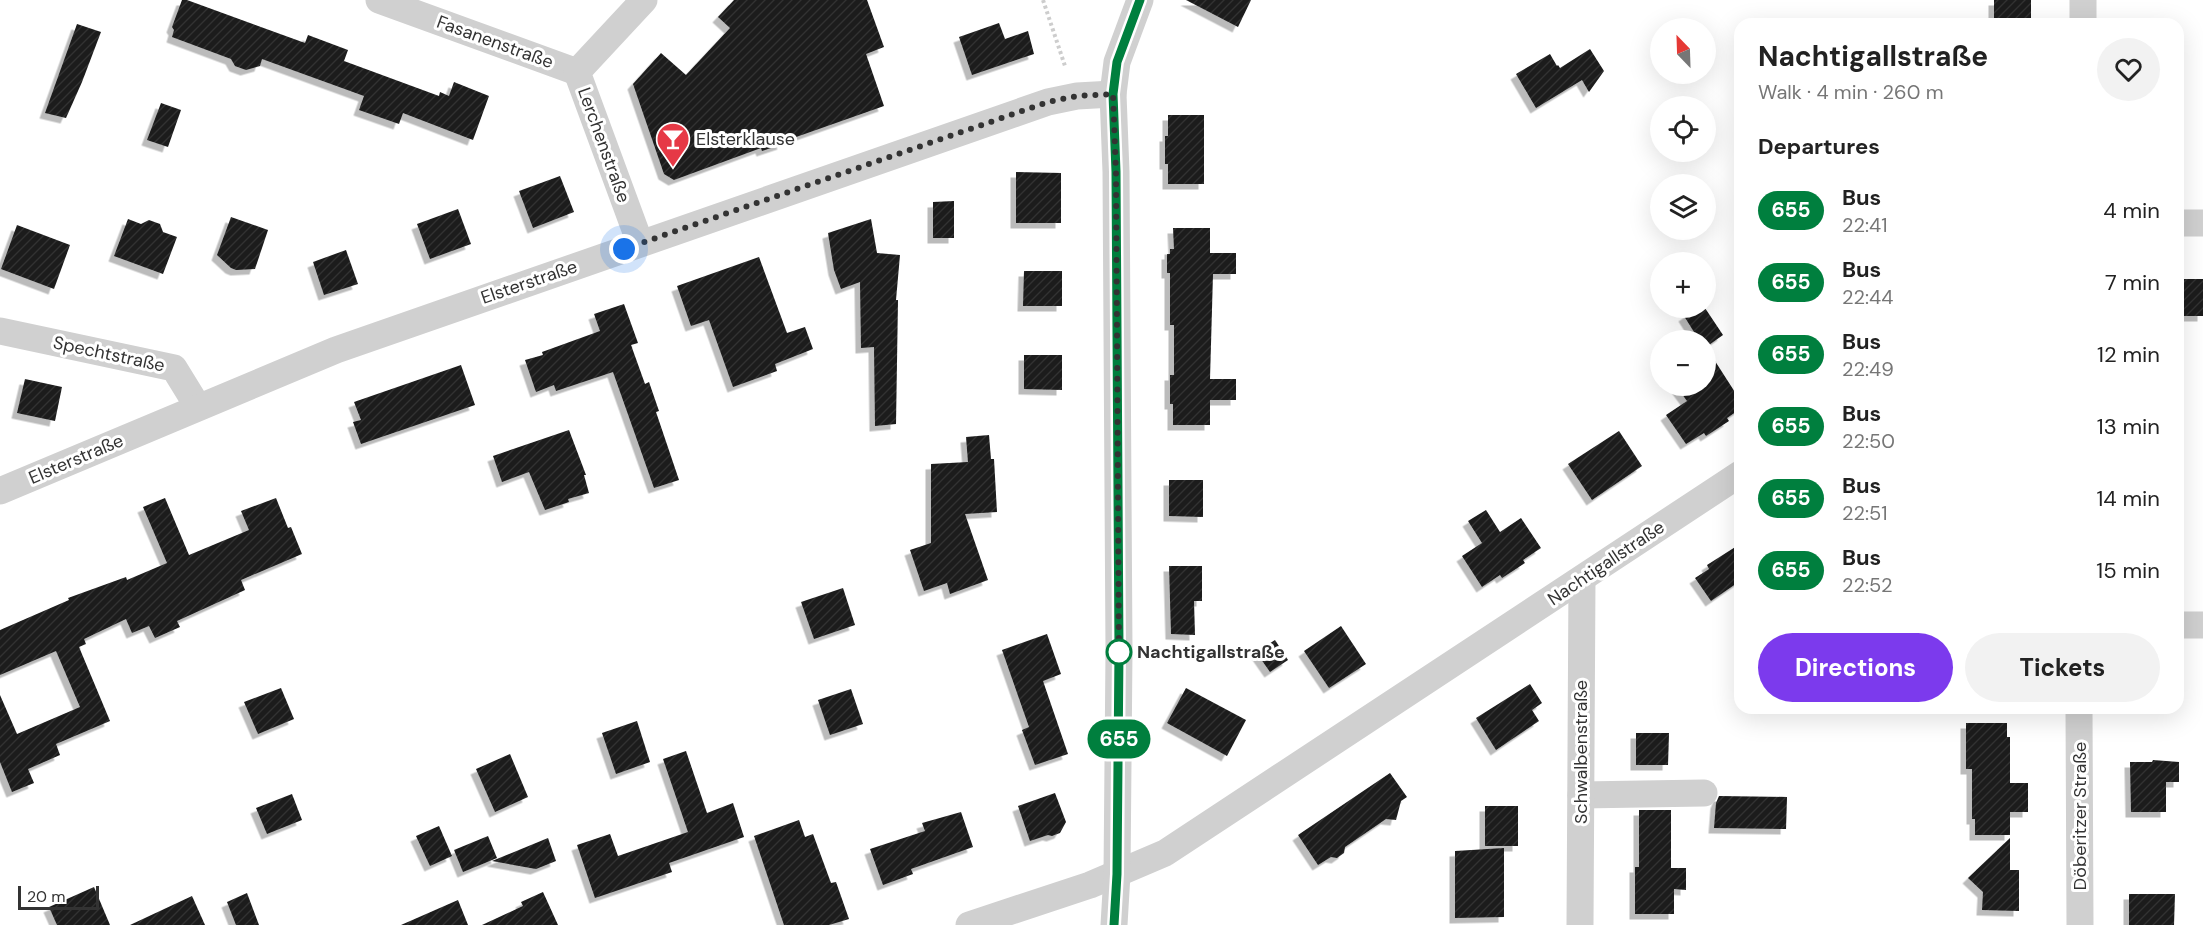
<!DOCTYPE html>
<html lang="en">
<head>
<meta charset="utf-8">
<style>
	body { margin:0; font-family:"DM Sans",sans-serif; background:#f2f2f2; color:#222; height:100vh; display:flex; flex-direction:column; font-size:22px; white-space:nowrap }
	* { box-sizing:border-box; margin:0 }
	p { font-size:20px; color:#767676 }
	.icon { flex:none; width:33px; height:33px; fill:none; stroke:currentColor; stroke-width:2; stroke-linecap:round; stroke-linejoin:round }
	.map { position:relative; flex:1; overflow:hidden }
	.details { position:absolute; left:1734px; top:18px; width:450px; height:696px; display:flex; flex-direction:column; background:#fff; border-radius:18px; box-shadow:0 6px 24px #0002 }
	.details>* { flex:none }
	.badge { padding:0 12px; border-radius:20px; font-size:21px; line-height:39px }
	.needle { width:39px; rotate:337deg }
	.fabs { position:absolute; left:1650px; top:18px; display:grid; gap:12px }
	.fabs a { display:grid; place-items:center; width:66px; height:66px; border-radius:50%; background:#fff; box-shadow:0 6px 24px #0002; font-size:30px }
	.scale { position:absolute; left:18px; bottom:15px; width:81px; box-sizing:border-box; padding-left:6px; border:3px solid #333; border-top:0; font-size:16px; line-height:21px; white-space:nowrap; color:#333; -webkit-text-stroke:4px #fff; paint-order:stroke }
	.you { position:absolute; width:30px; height:30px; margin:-15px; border:4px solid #fff; border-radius:50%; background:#1a73e8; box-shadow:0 0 0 9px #1a73e833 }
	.map>.badge { position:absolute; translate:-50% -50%; box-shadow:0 0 0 3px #fff }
	h2 { padding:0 24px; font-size:22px; line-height:54px }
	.round { display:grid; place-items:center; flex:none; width:63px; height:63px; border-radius:32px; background:#f2f2f2 }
	.headline { display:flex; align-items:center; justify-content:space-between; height:102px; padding:0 24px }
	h1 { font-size:28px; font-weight:700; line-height:45px }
	.button { display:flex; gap:12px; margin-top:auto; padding:12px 24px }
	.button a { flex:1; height:69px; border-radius:36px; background:#7c3aed; color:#fff; font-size:24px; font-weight:700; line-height:69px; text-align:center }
	.button a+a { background:#f2f2f2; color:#222 }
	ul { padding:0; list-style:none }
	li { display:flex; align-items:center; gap:18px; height:72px; padding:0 24px }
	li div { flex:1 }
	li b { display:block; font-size:22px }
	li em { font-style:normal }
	li .badge { min-width:66px; font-weight:700; text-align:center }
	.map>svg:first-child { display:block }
	.building { fill:url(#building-hatch); filter:url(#shadow) }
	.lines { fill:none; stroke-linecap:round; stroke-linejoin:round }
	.path { stroke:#cdcdcd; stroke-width:4; stroke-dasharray:3 3; stroke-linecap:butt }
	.minor { stroke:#d0d0d0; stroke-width:27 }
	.line-casing { stroke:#fff; stroke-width:14 }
	.line { stroke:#007f3e; stroke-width:9 }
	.walk { stroke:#333; stroke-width:6; stroke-dasharray:0 10.8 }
	.stop-dot { fill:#fff; stroke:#007f3e; stroke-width:3 }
	.labels { text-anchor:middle; stroke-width:6; stroke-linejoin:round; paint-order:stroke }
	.street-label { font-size:18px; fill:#333; stroke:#fff }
	.poi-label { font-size:18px; fill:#333; stroke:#fff; text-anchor:start }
	.stop-label { font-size:18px; font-weight:bold; fill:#333; stroke:#fff; text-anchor:start }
</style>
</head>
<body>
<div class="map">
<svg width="2203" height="925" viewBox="0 0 2203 925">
	<defs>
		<pattern id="building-hatch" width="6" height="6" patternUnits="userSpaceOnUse" patternTransform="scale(1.5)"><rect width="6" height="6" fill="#1a1a1a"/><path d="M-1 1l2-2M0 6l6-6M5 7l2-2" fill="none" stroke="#333"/></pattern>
		<filter id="shadow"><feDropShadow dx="-5.5" dy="5.5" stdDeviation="0" flood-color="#0004"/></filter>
	</defs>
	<rect width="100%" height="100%" fill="#fff"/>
	<g class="building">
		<path d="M182,0H187L305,43L308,35L348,50L344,61L439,96L440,92L449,96L454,82L489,96L473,140L403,113L399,124L359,110L364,96L262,59L260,66L246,70L235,66L231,59L172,37L174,30L172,27Z"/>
		<path d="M734,0H867L884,47L866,54L884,106L782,142L783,144L762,151L761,148L674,180L664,174L633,84L661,53L686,75L730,28L718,17Z"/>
		<path d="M1186,0H1251L1238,27Z"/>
		<rect x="1994" y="0" width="37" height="24"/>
		<path d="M999,23L1005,39L1028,31L1034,54L972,75L959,37Z"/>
		<path d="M77,24L101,32L82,82L66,118L45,113Z"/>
		<path d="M1590,49L1604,71L1589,92L1582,80L1536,108L1516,74L1550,54L1557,66L1558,65L1560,68Z"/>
		<path d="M161,103L181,110L168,147L147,140Z"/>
		<path d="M1168,115H1204V184H1168V164H1165V136H1168Z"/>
		<path d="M1016,172L1061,173V223H1016Z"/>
		<path d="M560,176L574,212L533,228L519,191Z"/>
		<path d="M954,201V238H933V202Z"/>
		<path d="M458,209L471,244L430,259L417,224Z"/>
		<path d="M231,217L268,230L255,269L236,270L231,268L217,255Z"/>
		<path d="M128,219L141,224L149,220L160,224L163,232L177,237L163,274L114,256Z"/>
		<path d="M871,219L877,253L900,255L896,300H898L896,424L875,426L874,347L861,348L860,282L841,289L834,270L828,233Z"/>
		<path d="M17,225L70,245L54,289L1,269Z"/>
		<path d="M1173,228H1210V253H1236V274H1213L1210,379H1236V400H1210V425H1173V404H1170V375H1174V325H1170V273H1167V254H1170V249H1174Z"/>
		<path d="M346,250L358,284L324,295L313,262Z"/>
		<path d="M759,257L787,333L805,327L813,349L775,364L777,371L733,387L709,320L691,326L677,286Z"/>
		<path d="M1024,271H1062V306H1023Z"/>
		<rect x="2178" y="279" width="25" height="37"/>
		<path d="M624,304L638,343L631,345L645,384L649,382L659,411L656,412L679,480L654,488L613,372L556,391L554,385L536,392L525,360L543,355L542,352L600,331L594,314Z"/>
		<path d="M1696,308H1705L1723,335L1706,347V340H1699L1684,316Z"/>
		<path d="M1706,347L1740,400V409L1727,418L1729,421L1706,436L1704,433L1686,444L1666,415L1687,401L1676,386H1706Z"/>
		<path d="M1024,355H1062V390L1024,389Z"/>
		<path d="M461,365L475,405L361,444L353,422L361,420L354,402Z"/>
		<path d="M25,379L62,387L55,421L17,413Z"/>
		<path d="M569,430L586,475H584L589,493L568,499L569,502L545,510L529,472L502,482L493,456Z"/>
		<path d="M1619,431L1642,466L1592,500L1568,464Z"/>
		<path d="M989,435L991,459H994L997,512L965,514L988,580L950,594L947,583L924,591L910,550L931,543V464L968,462L966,437Z"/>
		<path d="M1169,480H1203V517L1169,516Z"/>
		<path d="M165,498L189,555L249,530L241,511L276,498L288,528L291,527L302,554L241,580L245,590L177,621L180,627L155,638L149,626L132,633L126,619L84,639L86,644L79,647L110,721L56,744L60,755L28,769L34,783L12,792L0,762V695L17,734L80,707L56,651L0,675V630L69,600L68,598L126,577L127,580L167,563L143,507Z"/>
		<path d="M1486,510L1500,532L1521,518L1541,548L1523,560L1525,563L1502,578L1500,575L1482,587L1462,556L1482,543L1468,521Z"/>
		<path d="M1740,544V581L1711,601L1695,578L1709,569L1707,565Z"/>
		<path d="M1169,566H1202V601H1194L1195,635L1171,634Z"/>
		<path d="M843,588L855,625L814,639L801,602Z"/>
		<path d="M1341,626L1366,664L1329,688L1304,651Z"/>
		<path d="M1047,634L1061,674L1043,681L1068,754L1035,765L1022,730L1029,727L1002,650Z"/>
		<path d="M1275,640L1288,660L1270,672L1256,652Z"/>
		<path d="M1530,684L1542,703L1532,710L1539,721L1496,750L1476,718Z"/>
		<path d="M281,688L294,719L258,734L244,702Z"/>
		<path d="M1186,688L1246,720L1227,756L1167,723Z"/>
		<path d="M851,689L863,724L830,735L818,700Z"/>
		<path d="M637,721L650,762L616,774L602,733Z"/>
		<path d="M1966,723H2007V737H2010V783H2028V812H2010V835H1975V819H1972V769H1966Z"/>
		<path d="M1636,733H1669L1668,765H1636Z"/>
		<path d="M686,751L707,813L733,803L744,837L669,863L672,872L595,898L577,845L610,834L618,856L688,832L663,759Z"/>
		<path d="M510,754L528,797L495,812L476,769Z"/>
		<path d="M2153,760L2179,762V782H2166V812H2131L2130,762H2152Z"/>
		<path d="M1390,773L1407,797L1401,801L1396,820L1386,819L1345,847L1344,853L1337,858L1331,857L1318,865L1298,835Z"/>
		<path d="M1055,793L1066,822L1060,833L1052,836L1048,835L1030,841L1018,806Z"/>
		<path d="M292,794L302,820L267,834L256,808Z"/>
		<path d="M1719,796L1787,797L1786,829L1714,828L1716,803Z"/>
		<rect x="1485" y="806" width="33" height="40"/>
		<path d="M1639,810H1671V868H1686V890L1674,889V914H1635V867H1639Z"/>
		<path d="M961,812L973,847L911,869L913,874L883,885L870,849L925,831L922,823Z"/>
		<path d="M799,820L805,837L813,834L831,883L836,882L849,919L829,925H784L754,836Z"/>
		<path d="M439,826L452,856L430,866L416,836Z"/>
		<path d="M488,836L497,858L463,872L454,850Z"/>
		<path d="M548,838L556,861L536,869L492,861Z"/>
		<path d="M2010,838V870H2019V911L1982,910L1983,892L1968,878Z"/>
		<path d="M1504,848V917L1455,918V851Z"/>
		<path d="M94,887L110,925H57L49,907Z"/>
		<path d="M543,892L558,925H482L523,906L521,902Z"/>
		<path d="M247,893L259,925H236L227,902Z"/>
		<path d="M2129,894H2175L2174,925H2129Z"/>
		<path d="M192,896L205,925H130Z"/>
		<path d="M458,900L468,925H401Z"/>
	</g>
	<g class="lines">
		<path class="path" d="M1043,0L1065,66"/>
		<g class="minor">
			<path d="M379,0L577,72"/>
			<path d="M2083,24V0"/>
			<path d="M2178,223H2203"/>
			<path d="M640,243L577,72L644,0"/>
			<path d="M0,331L174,368L198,407"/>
			<path d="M0,491L336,350L1048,102L1077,96L1113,94"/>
			<path d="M2178,625H2203"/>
			<path d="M2079,708L2080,925"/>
			<path d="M1581,795L1704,793"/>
			<path d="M969,925L1090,885L1165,853L1740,474"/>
			<path d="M1114,925L1117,874L1119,651L1116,172L1113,94L1117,62L1140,0"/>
			<path d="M1580,925L1582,579"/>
		</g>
	</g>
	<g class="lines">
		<g class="line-casing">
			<path id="line" d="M1114,925L1117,874L1119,651L1116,172L1113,94L1117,62L1140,0"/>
		</g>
		<use href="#line" class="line"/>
		<path class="walk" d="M624,249L1048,102L1077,96L1113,94L1116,172L1119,652"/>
	</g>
	<defs>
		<g id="bar-pin" transform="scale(1.725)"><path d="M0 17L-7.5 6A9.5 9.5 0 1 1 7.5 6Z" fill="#e63946" stroke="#fff"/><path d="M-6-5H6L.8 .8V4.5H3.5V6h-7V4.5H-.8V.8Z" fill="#fff"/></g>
	</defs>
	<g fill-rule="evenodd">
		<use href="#bar-pin" x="673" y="139"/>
	</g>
	<circle class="stop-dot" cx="1119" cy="652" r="12"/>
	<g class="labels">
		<g class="street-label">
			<text transform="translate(495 42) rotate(20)" y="6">Fasanenstraße</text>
			<text transform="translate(604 145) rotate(70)" y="6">Lerchenstraße</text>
			<text transform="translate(529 282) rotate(-19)" y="6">Elsterstraße</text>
			<text transform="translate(109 354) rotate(12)" y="6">Spechtstraße</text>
			<text transform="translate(76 459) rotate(-23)" y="6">Elsterstraße</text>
			<text transform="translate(1606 563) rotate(-34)" y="6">Nachtigallstraße</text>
			<text transform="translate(1581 752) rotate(-90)" y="6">Schwalbenstraße</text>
			<text transform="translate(2080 816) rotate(-90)" y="6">Döberitzer Straße</text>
		</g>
		<g class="poi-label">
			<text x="696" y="145">Elsterklause</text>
		</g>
		<g class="stop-label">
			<text x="1137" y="658">Nachtigallstraße</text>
		</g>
	</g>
</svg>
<div class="fabs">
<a><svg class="needle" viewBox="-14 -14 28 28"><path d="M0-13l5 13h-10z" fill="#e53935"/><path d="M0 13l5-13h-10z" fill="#767676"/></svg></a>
<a><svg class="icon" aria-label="locate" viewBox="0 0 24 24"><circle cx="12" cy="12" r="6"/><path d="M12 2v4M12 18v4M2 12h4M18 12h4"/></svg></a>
<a><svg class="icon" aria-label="layers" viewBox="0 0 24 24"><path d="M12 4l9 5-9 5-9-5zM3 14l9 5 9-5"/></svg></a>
<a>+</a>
<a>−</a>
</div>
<div class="scale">20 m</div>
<div class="you" style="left:624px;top:249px"></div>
<b class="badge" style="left:1119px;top:739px;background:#007f3e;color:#fff">655</b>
<section class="details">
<div class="headline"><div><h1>Nachtigallstraße</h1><p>Walk · 4 min · 260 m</p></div><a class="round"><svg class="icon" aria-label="heart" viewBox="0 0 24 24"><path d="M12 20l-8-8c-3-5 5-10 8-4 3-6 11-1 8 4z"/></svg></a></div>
<h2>Departures</h2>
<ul>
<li><span class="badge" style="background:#007f3e;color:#fff">655</span><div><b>Bus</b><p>22:41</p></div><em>4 min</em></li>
<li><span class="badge" style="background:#007f3e;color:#fff">655</span><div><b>Bus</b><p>22:44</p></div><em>7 min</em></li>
<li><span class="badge" style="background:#007f3e;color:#fff">655</span><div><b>Bus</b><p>22:49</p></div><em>12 min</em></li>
<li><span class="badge" style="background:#007f3e;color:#fff">655</span><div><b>Bus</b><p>22:50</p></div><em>13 min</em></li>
<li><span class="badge" style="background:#007f3e;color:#fff">655</span><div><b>Bus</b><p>22:51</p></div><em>14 min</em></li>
<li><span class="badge" style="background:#007f3e;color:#fff">655</span><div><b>Bus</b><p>22:52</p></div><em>15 min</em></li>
</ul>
<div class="button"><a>Directions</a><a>Tickets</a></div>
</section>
</div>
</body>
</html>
